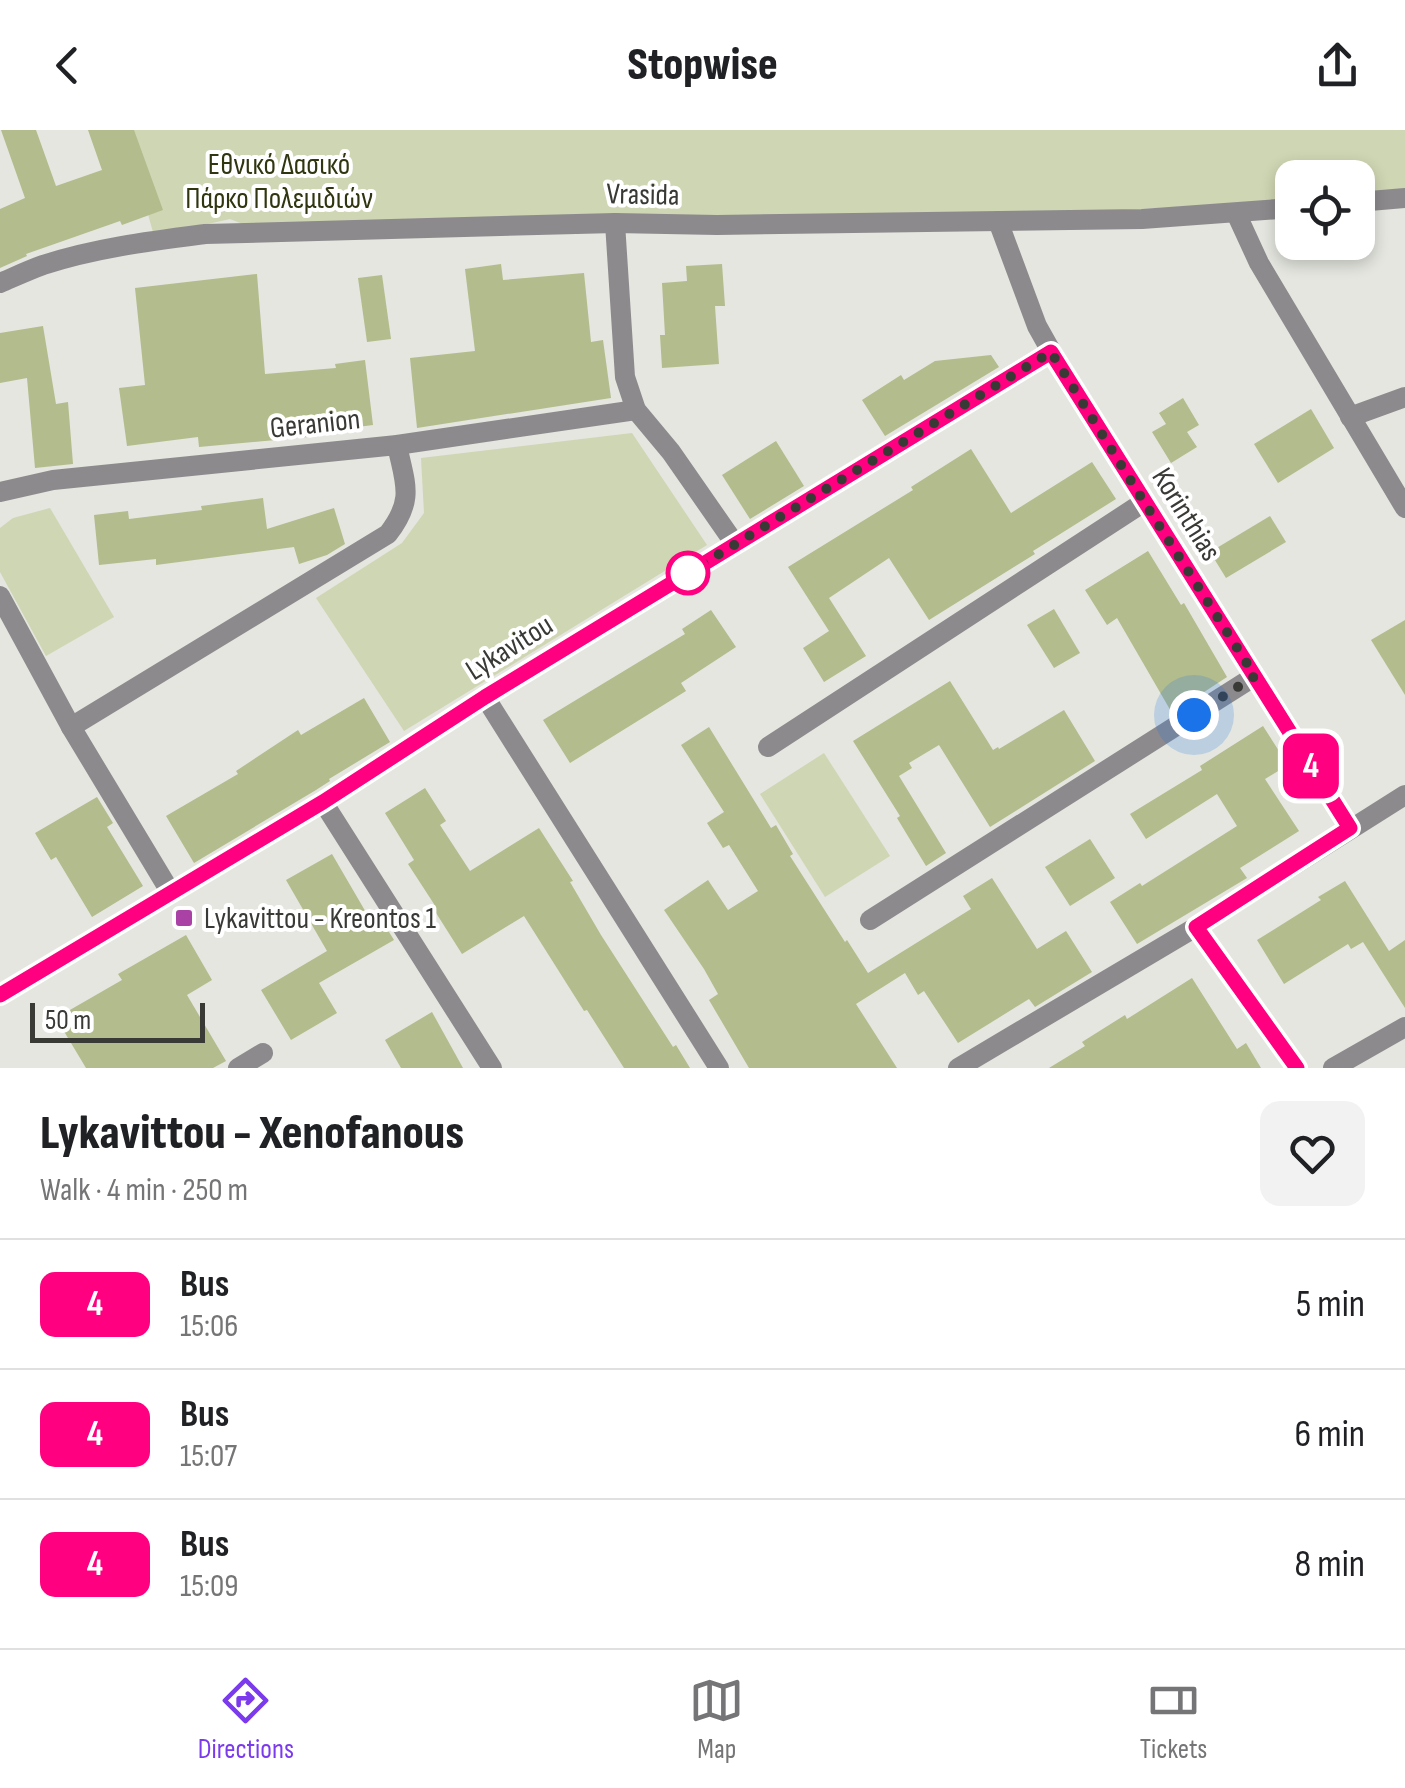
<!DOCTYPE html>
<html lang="en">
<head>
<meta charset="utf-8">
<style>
	body { margin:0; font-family:"Sofia Sans Condensed",sans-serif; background:#f2f2f2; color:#202124; height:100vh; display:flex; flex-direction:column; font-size:38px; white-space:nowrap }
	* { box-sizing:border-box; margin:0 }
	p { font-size:32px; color:#757577 }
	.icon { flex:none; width:55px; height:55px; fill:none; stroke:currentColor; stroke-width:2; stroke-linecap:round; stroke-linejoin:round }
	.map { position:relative; height:938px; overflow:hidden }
	.sheet { display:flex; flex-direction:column; background:#fff; flex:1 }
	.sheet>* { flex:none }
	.badge { padding:0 20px; border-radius:15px; font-size:35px; line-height:65px }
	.fabs { position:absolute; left:1275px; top:30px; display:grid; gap:20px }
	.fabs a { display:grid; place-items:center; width:100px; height:100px; border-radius:20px; background:#fff; box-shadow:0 5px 15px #0003; font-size:50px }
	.scale { position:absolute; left:30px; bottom:25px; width:175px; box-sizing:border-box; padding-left:10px; border:5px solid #393936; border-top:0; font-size:28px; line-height:35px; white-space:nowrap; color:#393936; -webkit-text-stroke:8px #fff; paint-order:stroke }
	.you { position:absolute; width:50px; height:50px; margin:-25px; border:8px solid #fff; border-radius:50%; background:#1a73e8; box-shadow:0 0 0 15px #1a73e833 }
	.map>.badge { position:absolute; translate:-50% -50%; box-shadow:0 0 0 5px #fff }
	.round { display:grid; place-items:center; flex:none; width:105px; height:105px; border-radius:20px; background:#f2f2f2 }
	.overview { display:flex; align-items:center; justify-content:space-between; height:170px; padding:0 40px }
	h1 { font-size:48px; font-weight:800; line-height:75px }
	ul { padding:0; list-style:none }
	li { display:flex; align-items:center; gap:30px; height:130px; padding:0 40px; border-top:2px solid #e0e0e0 }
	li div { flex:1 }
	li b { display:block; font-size:38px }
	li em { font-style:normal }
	li .badge { min-width:110px; font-weight:700; text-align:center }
	header { display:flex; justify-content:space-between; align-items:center; height:130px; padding:0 40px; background:#fff; font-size:45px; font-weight:800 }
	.menu { display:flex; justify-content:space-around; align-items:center; height:140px; border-top:2px solid #e0e0e0; background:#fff; font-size:28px; color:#757577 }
	.menu a { display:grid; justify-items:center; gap:5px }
	.menu .selected { color:#7c3aed }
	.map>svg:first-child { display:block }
	.green { fill:#cfd6b3 }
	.building { fill:#b3bc8c }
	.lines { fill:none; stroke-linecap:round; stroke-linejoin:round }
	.minor { stroke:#8d8a8d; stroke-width:20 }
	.tertiary { stroke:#8d8a8d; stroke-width:20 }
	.line-casing { stroke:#fff; stroke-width:22 }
	.line { stroke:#ff0080; stroke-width:15 }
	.walk { stroke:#393936; stroke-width:10; stroke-dasharray:0 18 }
	.stop-dot { fill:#fff; stroke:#ff0080; stroke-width:5 }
	.poi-dot { fill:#aa42a5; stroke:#fff; stroke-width:4 }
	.labels { text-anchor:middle; stroke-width:8; stroke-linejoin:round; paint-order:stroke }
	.park-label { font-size:30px; fill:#313610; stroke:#fff }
	.street-label { font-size:30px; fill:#393936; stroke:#fff }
	.poi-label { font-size:30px; fill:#393936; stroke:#fff; text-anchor:start }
</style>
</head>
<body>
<header><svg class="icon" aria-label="back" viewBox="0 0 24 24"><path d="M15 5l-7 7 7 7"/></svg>Stopwise<svg class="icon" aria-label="share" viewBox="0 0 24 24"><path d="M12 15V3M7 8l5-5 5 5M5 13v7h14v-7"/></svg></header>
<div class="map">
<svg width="1405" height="938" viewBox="0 0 1405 938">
	<rect width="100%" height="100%" fill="#e4e6df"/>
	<g class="green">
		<path d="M125,0H1405V63L1358,66V48H1292V71L838,95L268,104L230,89L154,106Z"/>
		<path d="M632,303L707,415L404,601L316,468L402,413L424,383L421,328Z"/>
		<path d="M50,378L114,487L46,526L0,442V398L13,388Z"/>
		<path d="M824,623L890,726L825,767L760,664Z"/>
	</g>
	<g class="building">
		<path d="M1,0H36L56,56L102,40L88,0H134L163,80L122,95L120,91L26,124L27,126L0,138V79L25,68Z"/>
		<path d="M501,134L503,150L584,143L591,212L603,210L611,268L417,298L410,228L475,221L465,139Z"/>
		<path d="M722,134L725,176H715L719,234L662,238L660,205H665L662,153L687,151L686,136Z"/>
		<path d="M257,144L265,244L336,238L335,234L365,230L373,295L319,302V306L199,317L198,307L127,316L119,258L145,255L135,158Z"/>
		<path d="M382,145L391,209L367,212L358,148Z"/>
		<path d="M43,196L56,274L68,272L73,334L35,338L27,248L0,253V203Z"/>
		<path d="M991,225L999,237L885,306L862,270L901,245L904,250L935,231Z"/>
		<path d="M1183,268L1199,295L1187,302L1197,317L1171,333L1152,302L1166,294L1159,283Z"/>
		<path d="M1311,279L1334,318L1278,353L1254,314Z"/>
		<path d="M776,311L804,356L750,389L722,345Z"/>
		<path d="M971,319L1011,383L1092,332L1116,369L1033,421L1035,424L929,490L889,428L829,468L866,526L824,552L803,518L829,501L788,437L913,360L911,357Z"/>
		<path d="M263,368L267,399L334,378L345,414L327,425L299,434L294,417L156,435V429L99,435L94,385L128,381L129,389L202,380L201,376Z"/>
		<path d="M1270,386L1286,412L1226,448L1210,422Z"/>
		<path d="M1148,421L1181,475L1184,473L1227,547L1172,583L1117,488L1107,495L1085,460Z"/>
		<path d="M1054,479L1080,523L1054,538L1027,495Z"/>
		<path d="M711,480L736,517L681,553L686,561L570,633L543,590L685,504L682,499Z"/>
		<path d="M1405,490V565L1371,510Z"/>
		<path d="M950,551L993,620L998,617L999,619L1064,580L1095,631L990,697L939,615L909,633L912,638L899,646L946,723L926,736L897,688L900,686L853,611Z"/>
		<path d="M364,568L390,612L329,649L330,651L316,660L194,733L166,686L238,644L236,641L298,600L301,605Z"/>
		<path d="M1263,596L1288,635L1265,649L1299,701L1240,738L1247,748L1137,814L1110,772L1140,753L1142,756L1237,696L1217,664L1146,709L1130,684L1202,640L1200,636Z"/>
		<path d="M709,597L771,698L776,695L793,724L790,726L845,812L847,810L868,843L971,779L963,766L992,748L1037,819L1066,801L1092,842L1035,877L1029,869L958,913L924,861L918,865L905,843L856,874L897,938H749L709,870L718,864L704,839L664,780L708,750L728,780L758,761L729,715L723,718L707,693L724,682L681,615Z"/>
		<path d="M425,658L446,691L440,695L470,741L539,698L573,751L570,752L601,805L673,917L676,915L690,938H624L587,880L584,881L524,786L462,824L431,775L434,774L408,734L414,730L385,683Z"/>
		<path d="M97,667L113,693L107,697L143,756L92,787L56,727L51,730L35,703Z"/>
		<path d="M1090,709L1115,748L1070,776L1045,737Z"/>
		<path d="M332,724L371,791L379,786L394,810L319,853L337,883L291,910L261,860L327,821L286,750Z"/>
		<path d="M1345,751L1389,821L1405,810V878L1363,812L1351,819L1348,814L1284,854L1257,810L1321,770L1318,767Z"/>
		<path d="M186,805L212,850L187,865L226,931L213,938H86L56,888L122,850L118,844Z"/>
		<path d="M1192,848L1237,919L1246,913L1261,938H1049L1085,916L1082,912L1125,885L1127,889Z"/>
		<path d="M432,882L463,938H401L385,910Z"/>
	</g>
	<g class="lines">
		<g class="minor">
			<path d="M1236,83L1259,133L1405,378"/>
			<path d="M998,91L1037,196L1051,221L1350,698"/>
			<path d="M615,93L625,247L636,280L671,322L735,414"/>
			<path d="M1350,287L1405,267"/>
			<path d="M0,362L53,350L397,315L636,280"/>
			<path d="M0,466L71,597L171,763"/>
			<path d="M485,567L719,938"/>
			<path d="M71,597L388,404C415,369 405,354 397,315"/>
			<path d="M768,617L1144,372"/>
			<path d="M323,672L492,938"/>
			<path d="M870,790L1255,546"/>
			<path d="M1196,797L1297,938"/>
			<path d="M0,865L323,672L485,567L1051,221"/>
			<path d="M238,938L263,923"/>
			<path d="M958,938L1196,797L1405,665"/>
			<path d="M1333,938L1405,897"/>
		</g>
		<g class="tertiary">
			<path d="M1358,72L1405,68"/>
			<path d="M0,153C14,147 29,140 43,135C95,118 151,111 205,104L615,93L717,95L1142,89L1292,78"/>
		</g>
	</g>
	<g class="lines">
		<g class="line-casing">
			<path id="line" d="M0,865L323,672L485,567L1051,222L1350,698L1196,797L1297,938"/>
		</g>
		<use href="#line" class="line"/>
		<path class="walk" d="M688,443L1051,222L1144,372L1255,546L1194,585"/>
	</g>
	<circle class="stop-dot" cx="688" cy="443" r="20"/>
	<rect class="poi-dot" x="174" y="778" width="20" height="20" rx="5"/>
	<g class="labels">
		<g class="park-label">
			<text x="279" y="44">Εθνικό Δασικό<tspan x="279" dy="34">Πάρκο Πολεμιδιών</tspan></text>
		</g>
		<g class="street-label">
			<text transform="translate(643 64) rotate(1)" y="10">Vrasida</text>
			<text transform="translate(315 293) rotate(-6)" y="10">Geranion</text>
			<text transform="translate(1187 384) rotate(58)" y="10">Korinthias</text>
			<text transform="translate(509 517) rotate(-32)" y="10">Lykavitou</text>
		</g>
		<g class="poi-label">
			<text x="204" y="798">Lykavittou - Kreontos 1</text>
		</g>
	</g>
</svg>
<div class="fabs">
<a><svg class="icon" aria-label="locate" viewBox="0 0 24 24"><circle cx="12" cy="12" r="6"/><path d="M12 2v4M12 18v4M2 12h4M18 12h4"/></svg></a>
</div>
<div class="scale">50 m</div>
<div class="you" style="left:1194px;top:585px"></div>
<b class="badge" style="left:1311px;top:636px;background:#ff0080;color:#fff">4</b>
</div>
<section class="sheet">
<div class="overview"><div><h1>Lykavittou - Xenofanous</h1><p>Walk · 4 min · 250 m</p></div><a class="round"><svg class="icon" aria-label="heart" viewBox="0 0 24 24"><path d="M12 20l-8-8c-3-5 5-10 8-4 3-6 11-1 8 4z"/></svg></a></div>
<ul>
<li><span class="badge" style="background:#ff0080;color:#fff">4</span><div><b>Bus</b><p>15:06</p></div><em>5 min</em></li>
<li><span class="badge" style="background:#ff0080;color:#fff">4</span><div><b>Bus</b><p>15:07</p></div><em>6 min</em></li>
<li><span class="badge" style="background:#ff0080;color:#fff">4</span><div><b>Bus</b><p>15:09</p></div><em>8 min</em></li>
</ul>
</section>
<nav class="menu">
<a class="selected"><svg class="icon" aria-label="directions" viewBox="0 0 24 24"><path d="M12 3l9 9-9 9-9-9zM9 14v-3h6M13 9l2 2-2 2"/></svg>Directions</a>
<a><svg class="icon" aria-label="map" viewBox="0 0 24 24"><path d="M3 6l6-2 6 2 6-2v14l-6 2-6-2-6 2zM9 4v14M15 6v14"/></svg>Map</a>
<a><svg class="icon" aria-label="tickets" viewBox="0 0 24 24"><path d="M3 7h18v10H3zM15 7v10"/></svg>Tickets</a>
</nav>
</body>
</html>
